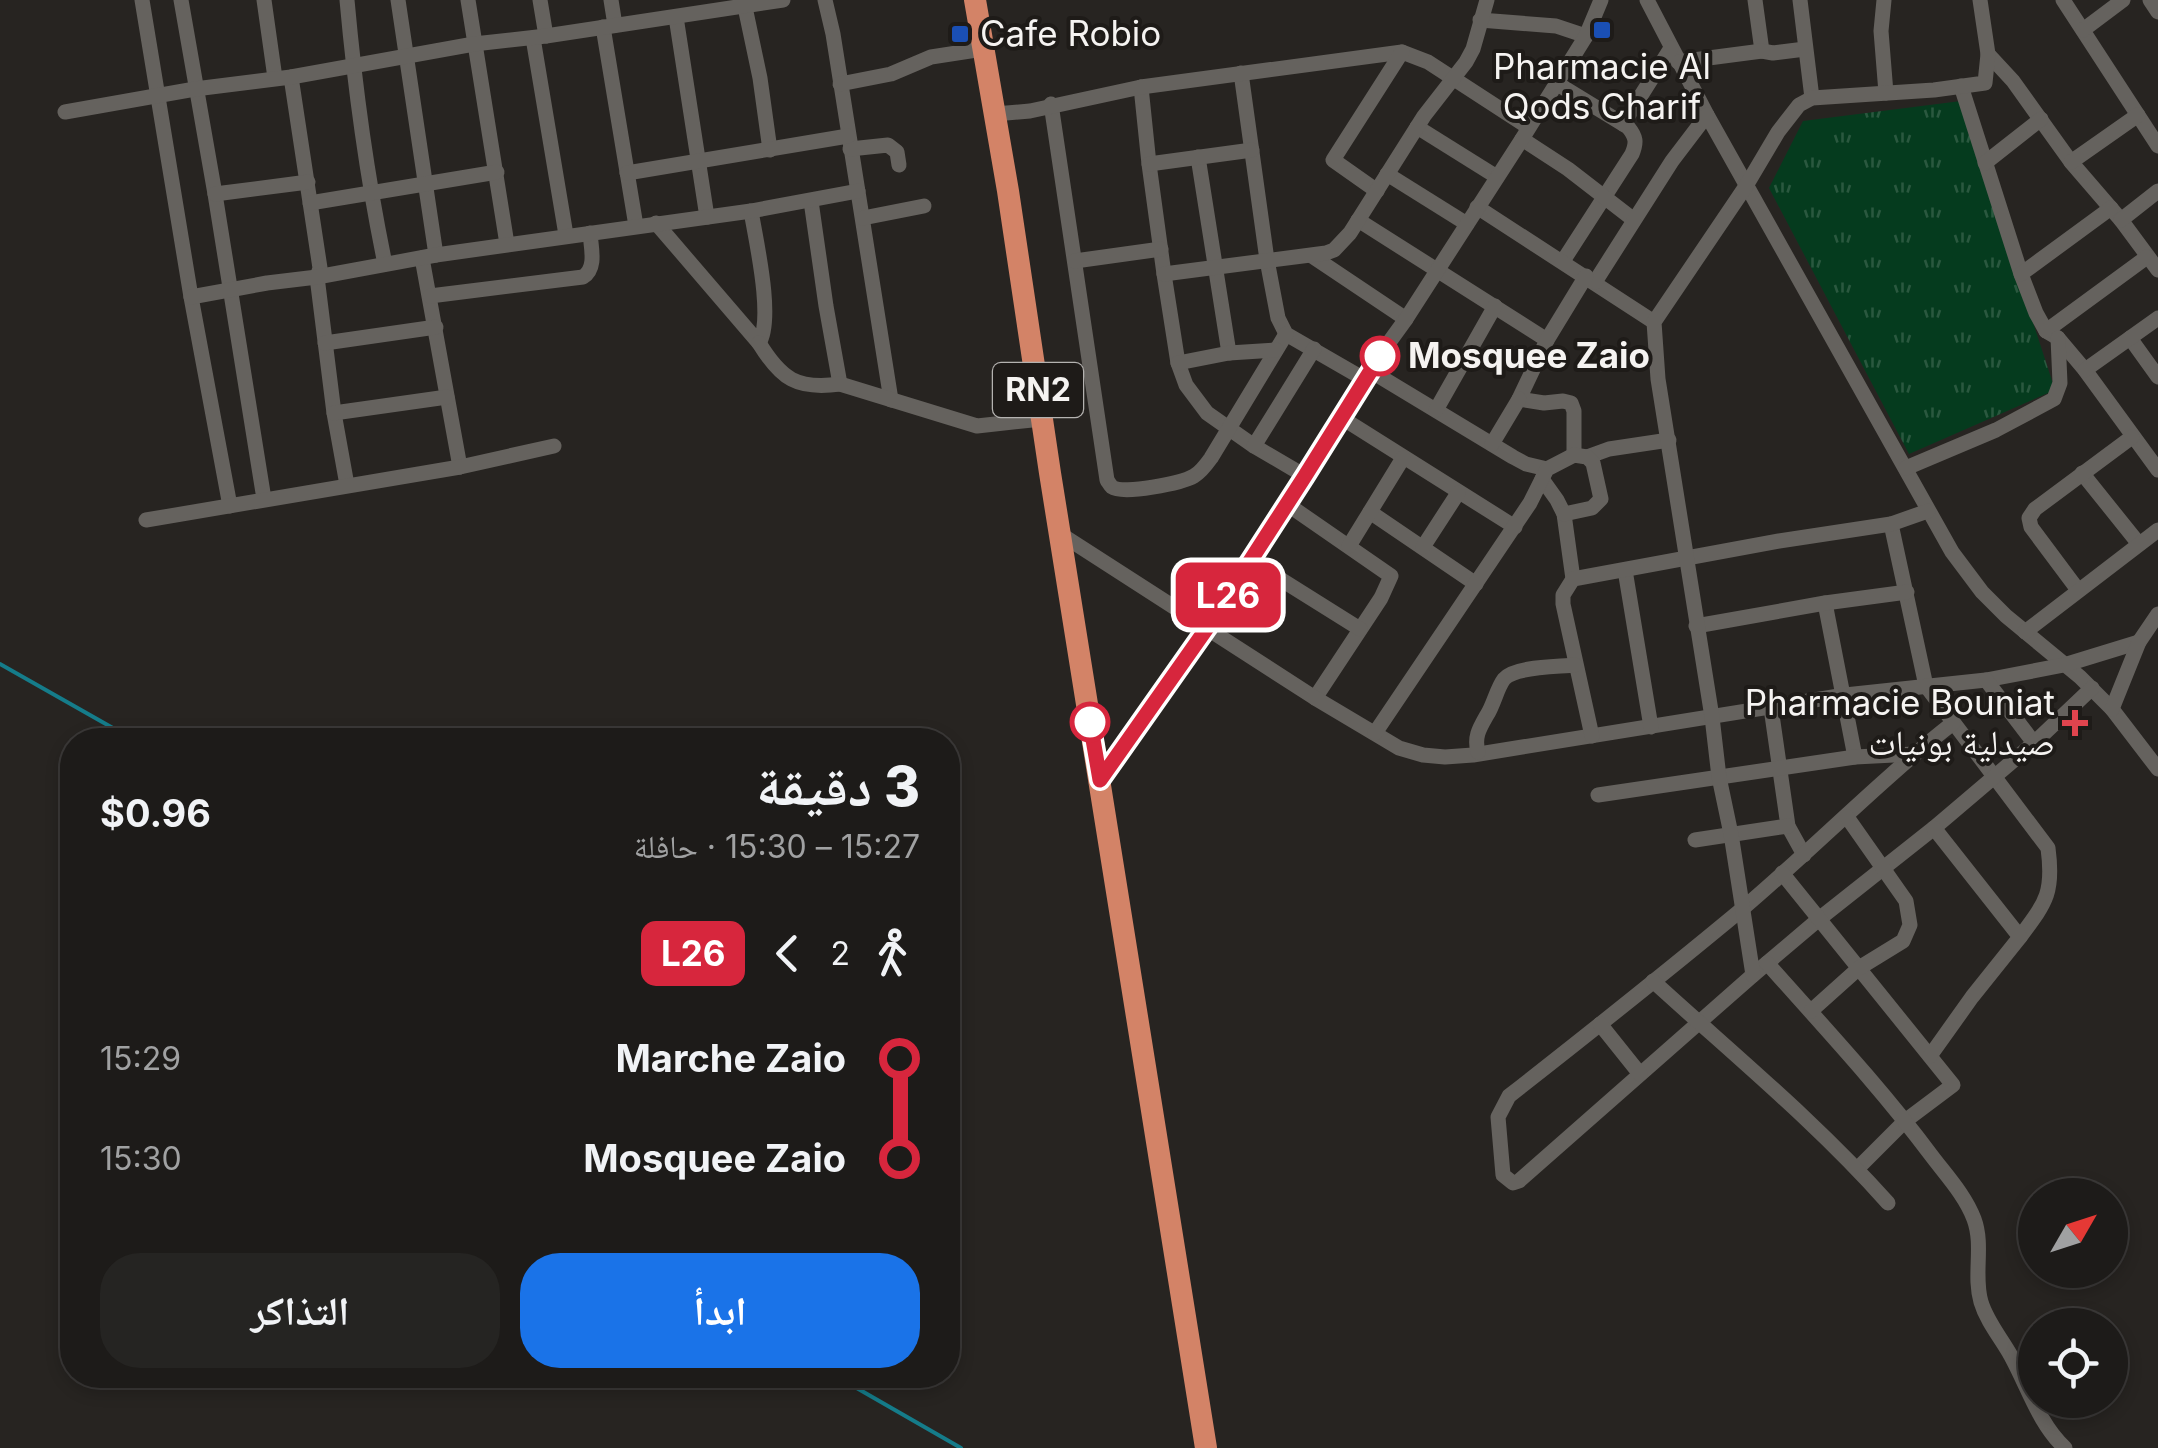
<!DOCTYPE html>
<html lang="ar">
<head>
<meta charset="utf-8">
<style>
	body { margin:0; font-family:Inter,"Noto Naskh Arabic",sans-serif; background:#252422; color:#f1f3f6; direction:rtl; height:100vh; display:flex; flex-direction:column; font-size:38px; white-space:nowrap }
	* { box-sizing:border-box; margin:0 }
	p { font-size:32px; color:#a0a1a2 }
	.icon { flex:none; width:55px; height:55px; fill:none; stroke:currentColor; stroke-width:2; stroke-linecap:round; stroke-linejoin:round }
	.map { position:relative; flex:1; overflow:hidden; direction:ltr }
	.sheet { position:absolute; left:60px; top:728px; width:900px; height:660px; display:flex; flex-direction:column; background:#1d1b19; border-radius:40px; box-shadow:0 5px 15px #0003,0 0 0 2px #3b3938; direction:rtl }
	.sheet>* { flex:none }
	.badge { padding:0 20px; border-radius:15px; font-size:35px; line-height:65px }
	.needle { width:65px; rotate:51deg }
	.controls { position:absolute; left:2018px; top:1178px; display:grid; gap:20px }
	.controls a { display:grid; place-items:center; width:110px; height:110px; border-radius:50%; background:#1d1b19; box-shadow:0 5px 15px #0003,0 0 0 2px #3b3938; font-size:50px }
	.map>.badge { position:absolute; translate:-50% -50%; box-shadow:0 0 0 5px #fff }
	.legs { display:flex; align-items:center; gap:15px; height:110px; padding:0 40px; font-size:32px }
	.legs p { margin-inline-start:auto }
	.overview { display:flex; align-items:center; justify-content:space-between; height:170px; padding:0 40px }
	h1 { font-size:55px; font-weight:800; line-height:75px }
	.cta { display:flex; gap:20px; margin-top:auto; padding:20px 40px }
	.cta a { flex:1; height:115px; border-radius:40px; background:#1a73e8; color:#fff; font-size:40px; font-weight:800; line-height:115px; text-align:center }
	.cta a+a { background:#252422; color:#f1f3f6 }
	ul { padding:0 40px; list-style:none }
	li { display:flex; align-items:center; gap:35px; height:100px; font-size:38px }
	li i { display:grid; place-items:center; width:15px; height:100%; margin:0 12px; background:currentColor }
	li i::after { content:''; width:25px; height:25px; margin:-12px; border:8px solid; border-radius:50%; background:#1d1b19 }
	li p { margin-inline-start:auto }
	li:first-child i { background:linear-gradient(#0000 50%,currentColor 0) }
	li:last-child i { background:linear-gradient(currentColor 50%,#0000 0) }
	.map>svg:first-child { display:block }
	.park { fill:url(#park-tufts) }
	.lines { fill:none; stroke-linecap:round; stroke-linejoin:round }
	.stream { stroke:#157c8a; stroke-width:4 }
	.minor { stroke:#65625e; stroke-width:15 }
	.highway { stroke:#d38367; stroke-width:22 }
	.line-1-casing { stroke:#fff; stroke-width:22 }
	.line-1 { stroke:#d7263d; stroke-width:15 }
	.transit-dot { fill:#1a4fb4; stroke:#1e1b18; stroke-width:4 }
	.stop-1-dot { fill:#fff; stroke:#d7263d; stroke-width:5 }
	.health-dot { fill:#e0444e; stroke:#1e1b18; stroke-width:4 }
	.labels { text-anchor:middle; stroke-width:8; stroke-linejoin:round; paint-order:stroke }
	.shield { fill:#1e1b18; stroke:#b4b2b0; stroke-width:2.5 }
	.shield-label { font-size:32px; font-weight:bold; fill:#f5f3f1 }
	.poi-label { font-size:35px; fill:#f5f3f1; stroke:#1e1b18; text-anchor:start }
	.stop-label { font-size:35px; font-weight:bold; fill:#f5f3f1; stroke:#1e1b18; text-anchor:start }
</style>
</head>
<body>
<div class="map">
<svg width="2158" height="1448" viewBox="0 0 2158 1448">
	<defs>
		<pattern id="park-tufts" width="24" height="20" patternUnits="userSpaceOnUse" patternTransform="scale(2.5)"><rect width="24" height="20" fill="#053b1e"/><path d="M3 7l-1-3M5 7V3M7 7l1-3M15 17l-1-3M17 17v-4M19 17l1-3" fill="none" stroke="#2a583f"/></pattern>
	</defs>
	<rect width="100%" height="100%" fill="#272421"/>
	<path class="park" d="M1961,101L2055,390L1909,454L1769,188L1803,121Z"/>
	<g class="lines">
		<g class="stream">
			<path d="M0,664L134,740"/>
			<path d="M834,1375L961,1448"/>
		</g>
		<g class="minor">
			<path d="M142,0L191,297L230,506"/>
			<path d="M181,0L215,194L264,499"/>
			<path d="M264,0L275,78"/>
			<path d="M347,0C355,89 367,177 385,264"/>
			<path d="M398,0L436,255"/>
			<path d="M468,0L507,244"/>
			<path d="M540,0L546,36"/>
			<path d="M611,0L615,25"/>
			<path d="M825,0L833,34L891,400"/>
			<path d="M1647,0L1707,115L1952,552L1982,592L2006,616L2080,677L2112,709L2158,769"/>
			<path d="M1755,0L1762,51L1773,53L1805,49"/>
			<path d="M1800,0L1812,98"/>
			<path d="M1884,0L1881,31L1886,93"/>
			<path d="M2063,0L2158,146"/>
			<path d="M2150,0L2158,12"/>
			<path d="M745,7L760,78L770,150"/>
			<path d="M676,17L707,217"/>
			<path d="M1480,20L1556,26L1586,36"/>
			<path d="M603,27L636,226"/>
			<path d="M2083,30L2123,0"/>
			<path d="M533,38L566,235"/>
			<path d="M1988,54L2013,81L2071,162L2121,220L2158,270"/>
			<path d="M1678,62L1762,51"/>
			<path d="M1241,73L1267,260L1278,318L1286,334L1364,379"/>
			<path d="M291,77L320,268L317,277L334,413L347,485"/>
			<path d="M1556,83L1628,127C1636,137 1637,142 1632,154L1563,261"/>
			<path d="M840,84L891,74L931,57L983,49"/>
			<path d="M1961,86L2021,274L2036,313L2046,331L2058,338L2085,370L2158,470"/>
			<path d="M1141,87L1149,164L1164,274L1178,363L1186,385L1207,413L1254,446L1305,476"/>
			<path d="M1051,104L1107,480C1109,483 1110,485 1112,487C1123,495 1182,483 1194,476C1201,472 1206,465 1211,458L1286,334"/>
			<path d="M65,112L195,89L291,77L474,44L546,36L783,0"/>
			<path d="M995,114L1030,111L1141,87L1402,52L1428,62L1528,127"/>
			<path d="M1623,124L1671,48"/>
			<path d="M1417,127L1497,177"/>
			<path d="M1522,139L1568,169L1634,220"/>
			<path d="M850,149L888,145L897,152L899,165"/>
			<path d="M1198,157L1229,353"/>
			<path d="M2071,162L2138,115"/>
			<path d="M1985,163L2041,119"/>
			<path d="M1149,164L1252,150"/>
			<path d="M627,173L848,136"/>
			<path d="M1387,174L1467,224"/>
			<path d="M1377,191L1333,160L1402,52"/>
			<path d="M215,194L308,182"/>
			<path d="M811,201L826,306L840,384"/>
			<path d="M310,203L497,172"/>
			<path d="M1477,207L1654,322"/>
			<path d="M863,218L924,206"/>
			<path d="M1358,220L1547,340L1519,399L1544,403L1563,401L1571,403L1574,411V455"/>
			<path d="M2121,220L2158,191"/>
			<path d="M656,223L759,343C774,319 756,241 751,211"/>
			<path d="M1312,256L1406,319"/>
			<path d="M422,258L460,467"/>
			<path d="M1075,261L1161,249"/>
			<path d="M1164,274L1326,253L1334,250L1350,233L1424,116L1466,62L1473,49L1487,0"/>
			<path d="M2021,274L2111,208"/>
			<path d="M1595,282L1672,161L1707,115"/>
			<path d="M430,296L583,277C597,268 591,248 590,233"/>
			<path d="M191,297L267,283L317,277L436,255L751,211L858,191"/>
			<path d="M2046,331L2147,257"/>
			<path d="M2130,338L2158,377"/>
			<path d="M1547,340L1586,276"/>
			<path d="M325,343L436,327"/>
			<path d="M759,343C781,379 797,390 840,384L977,426L1032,420L1041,414"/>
			<path d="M1178,363L1229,353L1276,350"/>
			<path d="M1369,370L1513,457L1526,464L1547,469"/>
			<path d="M2085,370L2158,318"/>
			<path d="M1436,410L1495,306"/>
			<path d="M334,413L447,397"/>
			<path d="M1342,418L1515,527"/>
			<path d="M1492,444L1519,399"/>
			<path d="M1254,446L1314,349"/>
			<path d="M1587,457L1609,449L1669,440"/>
			<path d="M1906,468L1996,430L2054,399L2060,383L2058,338"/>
			<path d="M2082,473L2139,544"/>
			<path d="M1542,479L1557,500L1564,514L1573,579"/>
			<path d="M1287,504L1391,576L1381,598L1315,698"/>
			<path d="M1370,512L1476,584"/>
			<path d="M146,520L460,467L554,446"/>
			<path d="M1891,524L1926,686L2048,848C2054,893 2046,902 2020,937"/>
			<path d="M1062,535L1315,698L1399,748L1423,755L1445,757L1473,755L1845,695L1986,680L2064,665L2139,642"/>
			<path d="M1349,546L1403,458"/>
			<path d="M1423,547L1458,493"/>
			<path d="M1250,560L1360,629"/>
			<path d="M1625,570L1651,727"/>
			<path d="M2078,590L2031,527L2029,518L2035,509L2132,437"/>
			<path d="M1825,603L1855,757"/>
			<path d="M1696,626L1825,603L1907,592"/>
			<path d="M2025,632L2158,530"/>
			<path d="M1986,680L2034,743"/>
			<path d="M1771,708L1788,826L1804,855"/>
			<path d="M2112,709L2139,642L2158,614"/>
			<path d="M1953,723C1880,780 1813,849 1741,910C1665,973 1587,1035 1509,1096L1498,1117L1503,1175L1513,1183L1519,1181L1753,975L1819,919L1934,828L2034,743L2092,688"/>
			<path d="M1375,733L1530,503L1547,469L1574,455L1587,457L1593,463L1601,499L1592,508L1564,514"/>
			<path d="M1592,736L1563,604V595L1573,579L1779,541L1891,524L1928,511"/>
			<path d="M1478,752C1474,737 1479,729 1487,715C1494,704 1497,688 1504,679C1515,666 1559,667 1575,665"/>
			<path d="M1101,780L1207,628L1305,476L1369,370L1406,319L1522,139L1586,36L1601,0"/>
			<path d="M1598,795L1855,757L1914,754"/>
			<path d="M1695,840L1788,826"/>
			<path d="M1782,873L1953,1085L1905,1121L1858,1168"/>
			<path d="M1767,963C1823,1026 1881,1088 1931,1155C1946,1175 1965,1195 1974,1219C1984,1246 1973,1275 1981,1302C1987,1322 2001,1338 2011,1356C2028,1387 2039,1424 2065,1448"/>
			<path d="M1753,975L1731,834L1719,777L1712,717L1658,379L1654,322L1746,186L1778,132L1799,105L1812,98L1934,90L1985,83L1988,54L1980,0"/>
			<path d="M1653,981C1733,1054 1816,1122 1888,1203"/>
			<path d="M1811,1011L1859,968L1903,941L1910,925L1906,901L1847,817"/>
			<path d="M1600,1024L1640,1074"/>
			<path d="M1930,1056L1972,997L2020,937L1934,828"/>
		</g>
		<path class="highway" d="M975,0L1008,191L1050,473L1206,1448"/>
	</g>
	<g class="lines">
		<g class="line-1-casing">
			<path id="line-1" d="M1090,722L1100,780L1207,628L1305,476L1380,356"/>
		</g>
		<use href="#line-1" class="line-1"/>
	</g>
	<g class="transit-dot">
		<rect x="1592" y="20" width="20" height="20" rx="5"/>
		<rect x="950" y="24" width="20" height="20" rx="5"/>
	</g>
	<g class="stop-1-dot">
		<circle cx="1380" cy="356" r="18"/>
		<circle cx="1090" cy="722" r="18"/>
	</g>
	<path class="health-dot" d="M2070 708h10v10h10v10h-10v10h-10v-10h-10v-10h10z"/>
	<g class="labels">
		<rect class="shield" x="993" y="363" width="90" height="54" rx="8"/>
		<g class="shield-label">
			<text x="1038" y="401">RN2</text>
		</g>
		<g class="poi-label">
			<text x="980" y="46">Cafe Robio</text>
			<text x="1602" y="79" text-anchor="middle">Pharmacie Al<tspan x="1602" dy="40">Qods Charif</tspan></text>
			<text x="2055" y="715" text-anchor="end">Pharmacie Bouniat<tspan x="2055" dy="40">صيدلية بونيات</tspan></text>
		</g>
		<g class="stop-label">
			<text x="1408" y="368">Mosquee Zaio</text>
		</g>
	</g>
</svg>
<div class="controls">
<a><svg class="needle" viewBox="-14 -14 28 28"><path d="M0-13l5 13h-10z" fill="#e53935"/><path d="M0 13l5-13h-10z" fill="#a0a1a2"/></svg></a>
<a><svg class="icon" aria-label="locate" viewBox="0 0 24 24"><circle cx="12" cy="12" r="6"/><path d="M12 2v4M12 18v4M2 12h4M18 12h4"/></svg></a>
</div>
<b class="badge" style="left:1228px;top:595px;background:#d7263d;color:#fff">L26</b>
<section class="sheet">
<div class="overview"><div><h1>3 دقيقة</h1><p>15:27 – 15:30 · حافلة</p></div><b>$0.96</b></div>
<div class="legs"><svg class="icon" aria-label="walk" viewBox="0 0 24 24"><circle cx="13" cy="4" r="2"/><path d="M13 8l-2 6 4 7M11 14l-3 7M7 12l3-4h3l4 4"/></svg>2<svg class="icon" aria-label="back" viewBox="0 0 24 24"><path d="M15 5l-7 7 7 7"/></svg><b class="badge" style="background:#d7263d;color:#fff">L26</b></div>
<ul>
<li><i style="color:#d7263d"></i><b>Marche Zaio</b><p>15:29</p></li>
<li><i style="color:#d7263d"></i><b>Mosquee Zaio</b><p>15:30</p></li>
</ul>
<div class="cta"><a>ابدأ</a><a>التذاكر</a></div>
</section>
</div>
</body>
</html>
